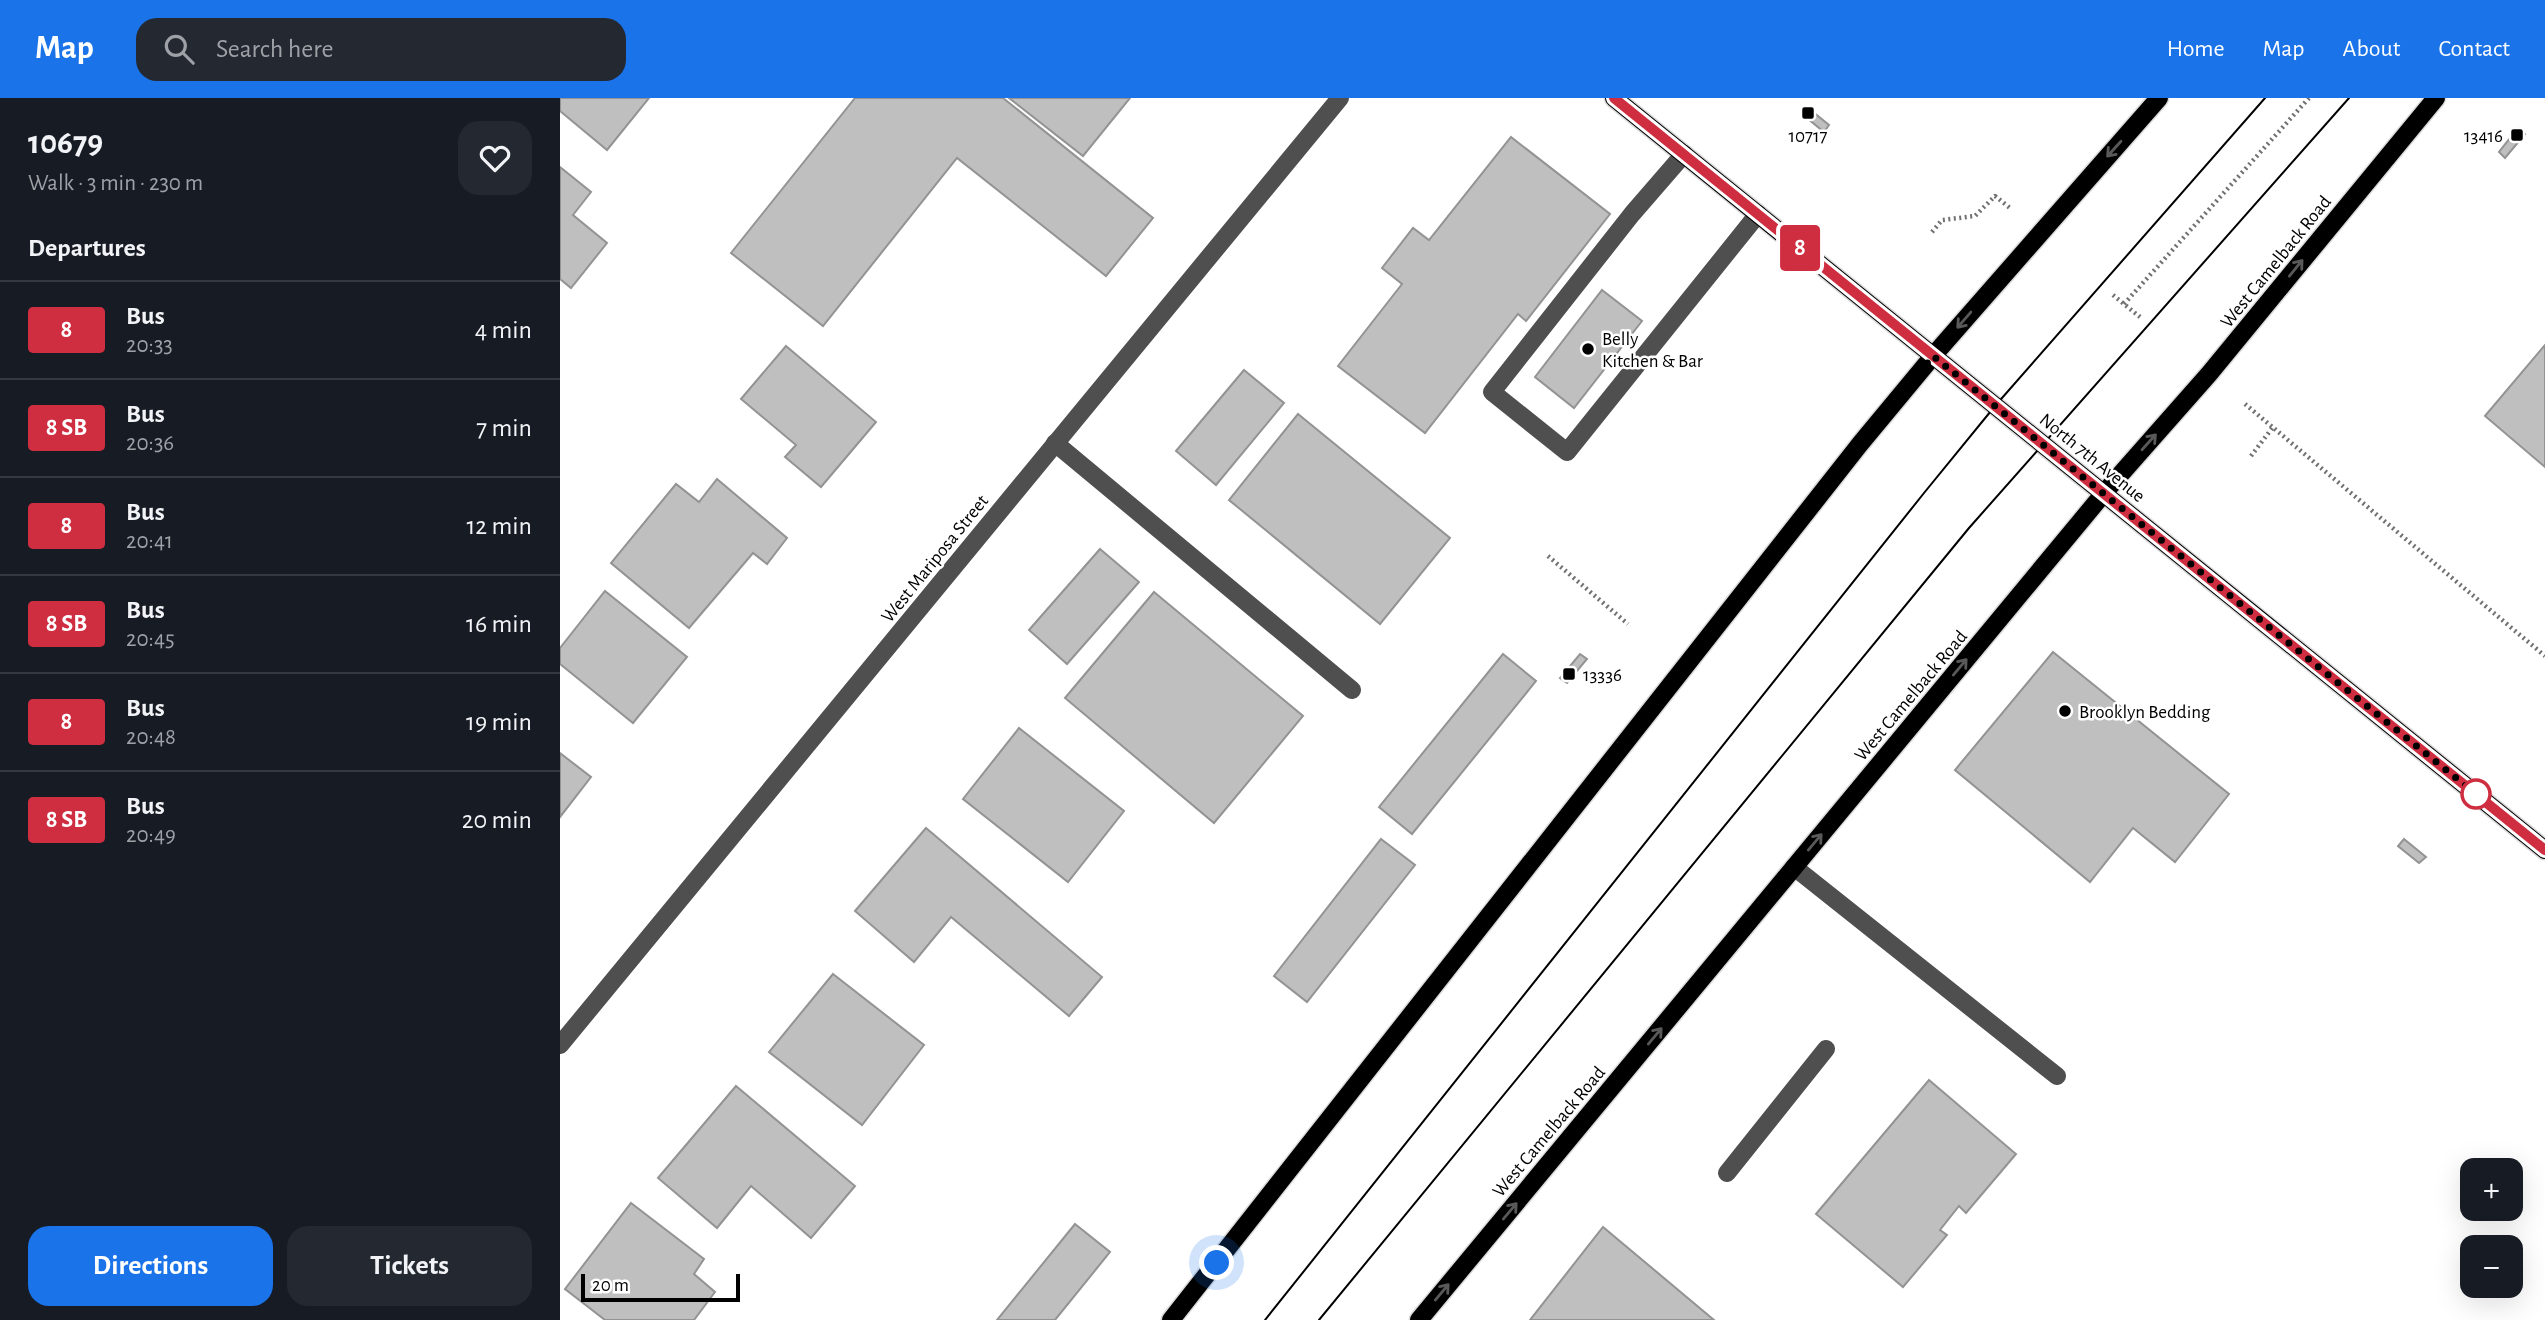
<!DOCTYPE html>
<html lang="en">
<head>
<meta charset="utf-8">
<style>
	body { margin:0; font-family:"Alegreya Sans",sans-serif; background:#242831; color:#f1f3f6; height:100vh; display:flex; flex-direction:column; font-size:26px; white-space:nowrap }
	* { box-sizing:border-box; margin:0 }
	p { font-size:23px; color:#9ea1a6 }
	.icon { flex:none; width:38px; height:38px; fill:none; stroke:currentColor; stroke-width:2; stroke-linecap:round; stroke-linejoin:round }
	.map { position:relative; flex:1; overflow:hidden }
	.panel { display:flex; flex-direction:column; background:#171b24; width:560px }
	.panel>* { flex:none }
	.badge { padding:0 14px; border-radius:5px; font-size:24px; line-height:46px }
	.controls { position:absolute; left:1900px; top:1060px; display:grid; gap:14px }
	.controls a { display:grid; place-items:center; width:63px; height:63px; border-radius:14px; background:#171b24; box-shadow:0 7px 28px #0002; font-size:35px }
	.scale { position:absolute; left:21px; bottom:18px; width:159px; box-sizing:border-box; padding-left:7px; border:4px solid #000; border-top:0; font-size:19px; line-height:24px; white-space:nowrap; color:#000; -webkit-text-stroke:5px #fff; paint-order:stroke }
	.you { position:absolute; width:35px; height:35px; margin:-18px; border:5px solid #fff; border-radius:50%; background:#1a73e8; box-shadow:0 0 0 10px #1a73e833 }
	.map>.badge { position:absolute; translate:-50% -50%; box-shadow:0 0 0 4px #fff }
	h2 { padding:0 28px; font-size:26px; line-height:63px }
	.round { display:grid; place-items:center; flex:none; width:74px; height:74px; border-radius:21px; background:#242831 }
	.headline { display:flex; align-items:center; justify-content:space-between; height:119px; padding:0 28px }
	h1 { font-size:33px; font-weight:700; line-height:52px }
	.action { display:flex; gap:14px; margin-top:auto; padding:14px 28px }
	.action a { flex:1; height:80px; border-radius:21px; background:#1a73e8; color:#fff; font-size:28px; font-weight:700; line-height:80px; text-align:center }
	.action a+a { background:#242831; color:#f1f3f6 }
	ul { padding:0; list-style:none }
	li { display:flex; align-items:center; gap:21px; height:98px; padding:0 28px; border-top:2px solid #363941 }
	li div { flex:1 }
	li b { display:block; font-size:26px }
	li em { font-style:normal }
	li .badge { min-width:77px; font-weight:700; text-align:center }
	header { display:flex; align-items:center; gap:42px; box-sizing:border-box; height:98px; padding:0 35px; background:#1a73e8; color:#fff }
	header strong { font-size:33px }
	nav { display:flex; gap:38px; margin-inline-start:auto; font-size:24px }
	.search { width:490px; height:63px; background:#242831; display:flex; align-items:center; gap:18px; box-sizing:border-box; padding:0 24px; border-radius:21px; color:#9ea1a6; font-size:26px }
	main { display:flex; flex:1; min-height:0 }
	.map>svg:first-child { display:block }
	.building { fill:#bfbfbf; stroke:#939393; stroke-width:2 }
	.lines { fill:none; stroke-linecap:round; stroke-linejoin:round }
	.major-casing { stroke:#dbdbdb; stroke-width:21 }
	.path { stroke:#717171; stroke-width:4.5; stroke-dasharray:2 3.5; stroke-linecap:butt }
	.minor { stroke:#4f4f4f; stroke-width:18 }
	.major { stroke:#000; stroke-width:18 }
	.tram { stroke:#000; stroke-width:2 }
	.oneway { stroke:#595959 }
	.line-casing { stroke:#fff; stroke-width:16 }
	.line { stroke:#cf2e41; stroke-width:10 }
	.walk { stroke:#000; stroke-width:7; stroke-dasharray:0 12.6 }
	.poi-dot { fill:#000; stroke:#fff; stroke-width:2.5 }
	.stop-dot { fill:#fff; stroke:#cf2e41; stroke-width:3.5 }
	.labels { text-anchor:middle; stroke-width:5; stroke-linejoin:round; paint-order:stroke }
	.poi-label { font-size:19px; fill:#000; stroke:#fff; text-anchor:start }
	.street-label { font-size:19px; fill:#000; stroke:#fff }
</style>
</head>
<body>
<header>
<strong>Map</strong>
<div class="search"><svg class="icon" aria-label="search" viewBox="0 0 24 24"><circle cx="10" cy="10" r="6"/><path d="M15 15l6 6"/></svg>Search here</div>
<nav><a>Home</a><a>Map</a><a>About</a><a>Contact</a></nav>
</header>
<main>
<section class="panel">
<div class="headline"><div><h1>10679</h1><p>Walk · 3 min · 230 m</p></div><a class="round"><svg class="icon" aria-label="heart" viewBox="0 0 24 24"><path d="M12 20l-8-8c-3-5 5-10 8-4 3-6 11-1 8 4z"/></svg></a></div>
<h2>Departures</h2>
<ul>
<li><span class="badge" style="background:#cf2e41;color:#fff">8</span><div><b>Bus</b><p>20:33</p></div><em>4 min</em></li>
<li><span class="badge" style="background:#cf2e41;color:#fff">8 SB</span><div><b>Bus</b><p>20:36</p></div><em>7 min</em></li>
<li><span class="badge" style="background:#cf2e41;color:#fff">8</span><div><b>Bus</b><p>20:41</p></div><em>12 min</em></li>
<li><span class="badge" style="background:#cf2e41;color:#fff">8 SB</span><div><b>Bus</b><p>20:45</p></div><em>16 min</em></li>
<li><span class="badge" style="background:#cf2e41;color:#fff">8</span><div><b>Bus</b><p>20:48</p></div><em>19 min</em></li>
<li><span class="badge" style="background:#cf2e41;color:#fff">8 SB</span><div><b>Bus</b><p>20:49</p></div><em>20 min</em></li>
</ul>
<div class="action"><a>Directions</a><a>Tickets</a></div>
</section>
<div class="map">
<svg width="1985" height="1222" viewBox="0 0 1985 1222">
	<rect width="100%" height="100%" fill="#fff"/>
	<g class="building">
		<path d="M0,0H89L47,52L0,13Z"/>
		<path d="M295,0H443L593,120L546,178L397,60L263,228L171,155Z"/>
		<path d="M449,0H570L523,58Z"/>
		<path d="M1247,9L1269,27L1264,34L1242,16Z"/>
		<path d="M1958,30L1965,36L1945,60L1939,54Z"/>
		<path d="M951,39L1050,116L966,223L958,216L865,335L778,268L842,186L822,170L853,130L869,142Z"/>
		<path d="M0,69L31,94L13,117L47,145L11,190L0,181Z"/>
		<path d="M1042,192L1082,223L1014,310L975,279Z"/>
		<path d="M1985,247V369L1925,318Z"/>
		<path d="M226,248L316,324L261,389L225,359L236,347L181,301Z"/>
		<path d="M684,272L724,305L656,387L616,353Z"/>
		<path d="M738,316L890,440L820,526L669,402Z"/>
		<path d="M157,381L227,440L207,466L193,455L129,530L51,465L116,386L139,404Z"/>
		<path d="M540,451L579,484L507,566L469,532Z"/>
		<path d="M45,493L127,559L73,625L0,566V550Z"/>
		<path d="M594,494L743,618L654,725L505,600Z"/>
		<path d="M1493,554L1669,696L1615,764L1573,730L1530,784L1395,672Z"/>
		<path d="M943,556L976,583L852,736L819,709Z"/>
		<path d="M1020,556L1027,561L1007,585L1000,580Z"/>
		<path d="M459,630L564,713L508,784L403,701Z"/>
		<path d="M0,655L31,679L0,719Z"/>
		<path d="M366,730L542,879L509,918L391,819L354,864L295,813Z"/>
		<path d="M821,741L855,767L747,904L714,878Z"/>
		<path d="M1844,741L1866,759L1859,765L1838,748Z"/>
		<path d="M273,876L364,947L302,1027L209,954Z"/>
		<path d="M1369,982L1456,1056L1406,1115L1399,1108L1380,1132L1387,1137L1343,1189L1256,1116Z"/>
		<path d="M176,988L295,1088L251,1140L191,1088L157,1130L98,1080Z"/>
		<path d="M71,1105L144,1161L134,1176L155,1194L134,1222H45L5,1191Z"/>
		<path d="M515,1126L550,1154L495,1222H437Z"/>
		<path d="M1043,1129L1154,1222H970Z"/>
	</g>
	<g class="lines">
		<g class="major-casing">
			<g id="major">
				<path d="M1054,0L1985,752"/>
				<path d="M611,1222L1300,346L1373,258L1599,0"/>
				<path d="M859,1222L1544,395L1649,276L1876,0"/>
			</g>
		</g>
		<g class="path">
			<path d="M1372,134L1382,122L1415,118L1435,98L1450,110"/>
			<path d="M1553,197L1580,219"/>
			<path d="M1564,206L1749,0"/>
			<path d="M1685,306L1985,558"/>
			<path d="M1691,358L1713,329"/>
			<path d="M988,458L1068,526"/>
		</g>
		<g class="minor">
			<path d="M1124,56L1072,116L932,294L1007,354L1198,116"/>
			<path d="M495,345L792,592"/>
			<path d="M1234,769L1497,978"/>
			<path d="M0,947L780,0"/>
			<path d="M1167,1075L1266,951"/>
		</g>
		<use href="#major" class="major"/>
		<g class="tram">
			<path d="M705,1222L1364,395L1435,308L1705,0"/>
			<path d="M759,1222L1409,430L1789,0"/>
		</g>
	</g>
	<defs><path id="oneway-shaft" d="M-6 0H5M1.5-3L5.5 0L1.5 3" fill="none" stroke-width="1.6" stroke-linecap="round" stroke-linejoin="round" transform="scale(1.75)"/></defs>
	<g class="oneway">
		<use href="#oneway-shaft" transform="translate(1554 51) rotate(132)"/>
		<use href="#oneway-shaft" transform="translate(1736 170) rotate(-51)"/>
		<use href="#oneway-shaft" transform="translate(1404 222) rotate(131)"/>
		<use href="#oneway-shaft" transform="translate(1589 344) rotate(-48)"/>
		<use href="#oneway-shaft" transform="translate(1400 569) rotate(-50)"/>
		<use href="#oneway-shaft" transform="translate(1255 744) rotate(-50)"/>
		<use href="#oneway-shaft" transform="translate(1095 938) rotate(-50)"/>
		<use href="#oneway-shaft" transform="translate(950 1113) rotate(-50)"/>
		<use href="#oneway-shaft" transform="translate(882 1194) rotate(-50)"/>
	</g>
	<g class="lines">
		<g class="line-casing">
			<path id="line" d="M1054,0L1985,752"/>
		</g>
		<use href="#line" class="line"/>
		<path class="walk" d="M657,1165L1373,258L1916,696"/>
	</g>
	<g class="poi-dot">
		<rect x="1241" y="8" width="14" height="14" rx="3.5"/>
		<rect x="1950" y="30" width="14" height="14" rx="3.5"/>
		<circle cx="1028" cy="251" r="7"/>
		<rect x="1002" y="569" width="14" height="14" rx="3.5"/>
		<circle cx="1505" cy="613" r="7"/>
	</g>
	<circle class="stop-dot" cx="1916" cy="696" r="14"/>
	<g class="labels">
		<g class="poi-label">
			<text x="1248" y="44" text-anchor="middle">10717</text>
			<text x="1943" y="44" text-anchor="end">13416</text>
			<text x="1042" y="247">Belly<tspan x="1042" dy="22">Kitchen &amp; Bar</tspan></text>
			<text x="1023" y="583">13336</text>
			<text x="1519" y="620">Brooklyn Bedding</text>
		</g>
		<g class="street-label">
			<text transform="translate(1715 163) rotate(-51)" y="7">West Camelback Road</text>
			<text transform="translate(1533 359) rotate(39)" y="7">North 7th Avenue</text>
			<text transform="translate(374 460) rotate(-51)" y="7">West Mariposa Street</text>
			<text transform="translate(1350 597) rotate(-50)" y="7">West Camelback Road</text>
			<text transform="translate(988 1033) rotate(-50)" y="7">West Camelback Road</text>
		</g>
	</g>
</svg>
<div class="controls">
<a>+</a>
<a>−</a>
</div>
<div class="scale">20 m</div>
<div class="you" style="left:657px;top:1165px"></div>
<b class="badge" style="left:1240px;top:150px;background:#cf2e41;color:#fff">8</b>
</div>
</main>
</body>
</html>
